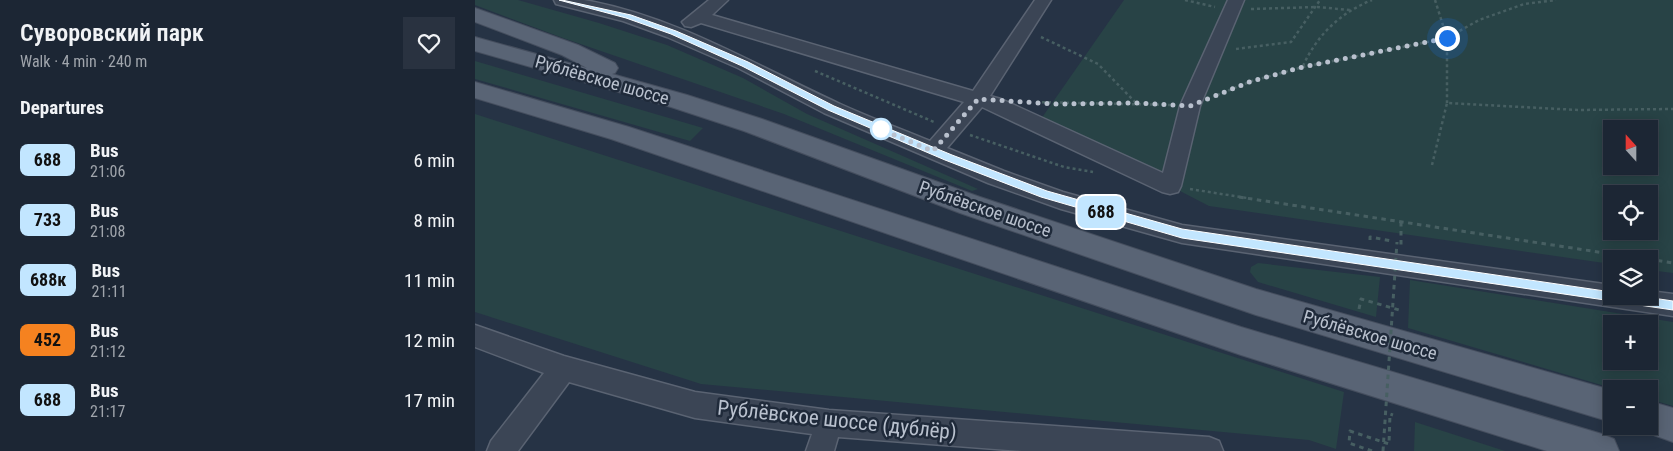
<!DOCTYPE html>
<html lang="en">
<head>
<meta charset="utf-8">
<style>
	body { margin:0; font-family:"Roboto Condensed",sans-serif; background:#293240; color:#f1f3f6; height:100vh; display:flex; flex-direction:column; font-size:19px; white-space:nowrap }
	* { box-sizing:border-box; margin:0 }
	p { font-size:16px; color:#a0a5ac }
	.icon { flex:none; width:28px; height:28px; fill:none; stroke:currentColor; stroke-width:2; stroke-linecap:round; stroke-linejoin:round }
	.map { position:relative; flex:1; overflow:hidden }
	.drawer { display:flex; flex-direction:column; background:#1c2634; width:475px }
	.drawer>* { flex:none }
	.badge { padding:0 10px; border-radius:8px; font-size:18px; line-height:32px }
	.needle { width:32px; rotate:339deg }
	.fabs { position:absolute; left:1128px; top:120px; display:grid; gap:10px }
	.fabs a { display:grid; place-items:center; width:55px; height:55px; border-radius:0px; background:#1c2634; box-shadow:0 2px 12px #0003,0 0 0 1px #3a434f; font-size:25px }
	.you { position:absolute; width:25px; height:25px; margin:-12px; border:4px solid #fff; border-radius:50%; background:#1a73e8; box-shadow:0 0 0 8px #1a73e833 }
	.map>.badge { position:absolute; translate:-50% -50%; box-shadow:0 0 0 2px #fff }
	h2 { padding:0 20px; font-size:19px; line-height:45px }
	.round { display:grid; place-items:center; flex:none; width:52px; height:52px; border-radius:0px; background:#293240 }
	.headline { display:flex; align-items:center; justify-content:space-between; height:85px; padding:0 20px }
	h1 { font-size:24px; font-weight:600; line-height:38px }
	ul { padding:0; list-style:none }
	li { display:flex; align-items:center; gap:15px; height:60px; padding:0 20px }
	li div { flex:1 }
	li b { display:block; font-size:19px }
	li em { font-style:normal }
	li .badge { min-width:55px; font-weight:700; text-align:center }
	main { display:flex; flex:1; min-height:0 }
	.map>svg:first-child { display:block }
	.green { fill:#284346; fill-rule:evenodd }
	.lines { fill:none; stroke-linecap:round; stroke-linejoin:round }
	.minor-casing { stroke:#5a6372; stroke-width:3 }
	.major-casing { stroke:#454e5e; stroke-width:2 }
	.path-far1 { stroke:#475f62; stroke-width:2.5; stroke-dasharray:3 3; stroke-linecap:butt }
	.path { stroke:#475f62; stroke-width:3; stroke-dasharray:4.5 4.5; stroke-linecap:butt }
	.minor { fill:#3b4555; fill-rule:evenodd }
	.major { fill:#596475; fill-rule:evenodd }
	.path-bridge { stroke:#475f62; stroke-width:3; stroke-dasharray:4.5 4.5; stroke-linecap:butt }
	.line { fill:#c2e6ff; stroke:#fff }
	.walk { stroke:#b9c1ce; stroke-width:5; stroke-dasharray:0 9 }
	.stop-dot { fill:#fff; stroke:#c2e6ff; stroke-width:2.5 }
	.labels { text-anchor:middle; stroke-width:5; stroke-linejoin:round; paint-order:stroke }
	.street-label { font-size:18px; fill:#b9c1ce; stroke:#1f2a3a }
	.near-street-label { font-size:21px; fill:#b9c1ce; stroke:#1f2a3a }
</style>
</head>
<body>
<main>
<section class="drawer">
<div class="headline"><div><h1>Суворовский парк</h1><p>Walk · 4 min · 240 m</p></div><a class="round"><svg class="icon" aria-label="heart" viewBox="0 0 24 24"><path d="M12 20l-8-8c-3-5 5-10 8-4 3-6 11-1 8 4z"/></svg></a></div>
<h2>Departures</h2>
<ul>
<li><span class="badge" style="background:#c2e6ff;color:#111">688</span><div><b>Bus</b><p>21:06</p></div><em>6 min</em></li>
<li><span class="badge" style="background:#c2e6ff;color:#111">733</span><div><b>Bus</b><p>21:08</p></div><em>8 min</em></li>
<li><span class="badge" style="background:#c2e6ff;color:#111">688к</span><div><b>Bus</b><p>21:11</p></div><em>11 min</em></li>
<li><span class="badge" style="background:#f58220;color:#111">452</span><div><b>Bus</b><p>21:12</p></div><em>12 min</em></li>
<li><span class="badge" style="background:#c2e6ff;color:#111">688</span><div><b>Bus</b><p>21:17</p></div><em>17 min</em></li>
</ul>
</section>
<div class="map">
<svg width="1198" height="451" viewBox="0 0 1198 451">
	<rect width="100%" height="100%" fill="#263345"/>
	<g class="green">
		<path d="M0,0H43L124,23L192,45L268,78L332,114L503,189L497,191L309,114L88,38L0,5Z"/>
		<path d="M649,0H1198V273L1174,270V259H1136V264L734,206L566,119ZM1136,129H1174V166H1136ZM1136,194H1174V231H1136Z"/>
		<path d="M0,61L228,128L215,141L0,79Z"/>
		<path d="M0,114L869,392L861,449L834,440L226,384L0,312Z"/>
		<path d="M783,263L905,277L901,317L783,282L775,272L776,267Z"/>
		<path d="M935,280L1198,322V406L1174,399V389H1140L933,328ZM1136,324H1174V361H1136Z"/>
		<path d="M940,422L1030,451H939Z"/>
	</g>
	<g class="lines">
		<g class="minor-casing">
			<g id="minor">
				<path d="M79,0C88,0 99,0 109,0C200,16 280,65 363,103C393,117 424,128 455,141L489,102L226,23L216,27L210,26L207,22L234,0H253L237,15L498,91L560,0H576L515,96L526,99L688,173L705,106L753,0H769L725,106L706,186L703,192L695,194L687,192L507,107L472,148L529,171L588,192L707,225L1136,285V296H1174V291L1198,294V316L707,243L586,209L513,183L349,113L263,68L192,37L148,21L81,4Z"/>
				<path d="M0,325L89,356L220,392L354,410L734,437L744,441L748,451H547L363,437L359,451H331L337,434L220,418L94,382L43,451H12L16,441L69,373L0,347Z"/>
			</g>
		</g>
		<g class="major-casing">
			<g id="major">
				<path d="M0,8L103,45L140,63L143,68L140,73L137,74L212,95L287,119L505,197L781,289L1136,390V422L781,315L485,213L269,131L196,107L0,51V37L112,68L87,55L0,22Z"/>
				<path d="M0,82L154,127L766,327L1127,434L1139,439L1144,451H1072L766,355L136,139L0,98Z"/>
				<path d="M1174,401L1198,408V442L1162,429L1161,426H1174Z"/>
			</g>
		</g>
		<g class="path-far1">
			<path d="M710,0L740,7"/>
			<path d="M960,0L972,38V103"/>
			<path d="M776,9L842,7L875,10"/>
			<path d="M566,37L623,64L660,102"/>
			<path d="M761,49L816,42L845,0"/>
			<path d="M828,66C842,35 865,13 897,0"/>
			<path d="M340,71L459,122"/>
			<path d="M742,95L777,81L828,67L972,38L1004,20L1049,4L1081,0"/>
			<path d="M561,102L695,105"/>
			<path d="M495,135L589,167L618,172"/>
			<path d="M957,165L972,103L1103,110L1198,109"/>
			<path d="M715,189L772,198"/>
		</g>
		<g class="path">
			<path d="M764,197L1169,259"/>
			<path d="M926,222V246"/>
			<path d="M895,240V237L917,241"/>
			<path d="M1174,259L1198,263"/>
			<path d="M884,309L886,299L924,310"/>
			<path d="M897,451L874,443L875,431L914,444L915,414L918,415"/>
		</g>
		<use href="#minor" class="minor"/>
		<use href="#major" class="major"/>
		<path class="path-bridge" d="M908,451L922,242"/>
	</g>
	<path class="line" d="M84,0H87L156,15L201,31L273,62L359,106L477,155L572,191L707,229L1198,301V310L707,238L566,197L470,160L353,110L267,66L196,34L151,18Z"/>
	<g class="lines">
		<path class="walk" d="M406,129L400,127L458,151L503,99L580,104L661,103L715,106L777,81L828,67L972,38"/>
	</g>
	<circle class="stop-dot" cx="406" cy="129" r="10"/>
	<g class="labels">
		<g class="street-label">
			<text transform="translate(127 80) rotate(16)" y="6">Рублёвское шоссе</text>
			<text transform="translate(510 209) rotate(19)" y="6">Рублёвское шоссе</text>
			<text transform="translate(895 335) rotate(16)" y="6">Рублёвское шоссе</text>
		</g>
		<g class="near-street-label">
			<text transform="translate(362 420) rotate(6)" y="7">Рублёвское шоссе (дублёр)</text>
		</g>
	</g>
</svg>
<div class="fabs">
<a><svg class="needle" viewBox="-14 -14 28 28"><path d="M0-13l5 13h-10z" fill="#e53935"/><path d="M0 13l5-13h-10z" fill="#a0a5ac"/></svg></a>
<a><svg class="icon" aria-label="locate" viewBox="0 0 24 24"><circle cx="12" cy="12" r="6"/><path d="M12 2v4M12 18v4M2 12h4M18 12h4"/></svg></a>
<a><svg class="icon" aria-label="layers" viewBox="0 0 24 24"><path d="M12 4l9 5-9 5-9-5zM3 14l9 5 9-5"/></svg></a>
<a>+</a>
<a>−</a>
</div>
<div class="you" style="left:972px;top:38px"></div>
<b class="badge" style="left:626px;top:212px;background:#c2e6ff;color:#111">688</b>
</div>
</main>
</body>
</html>
